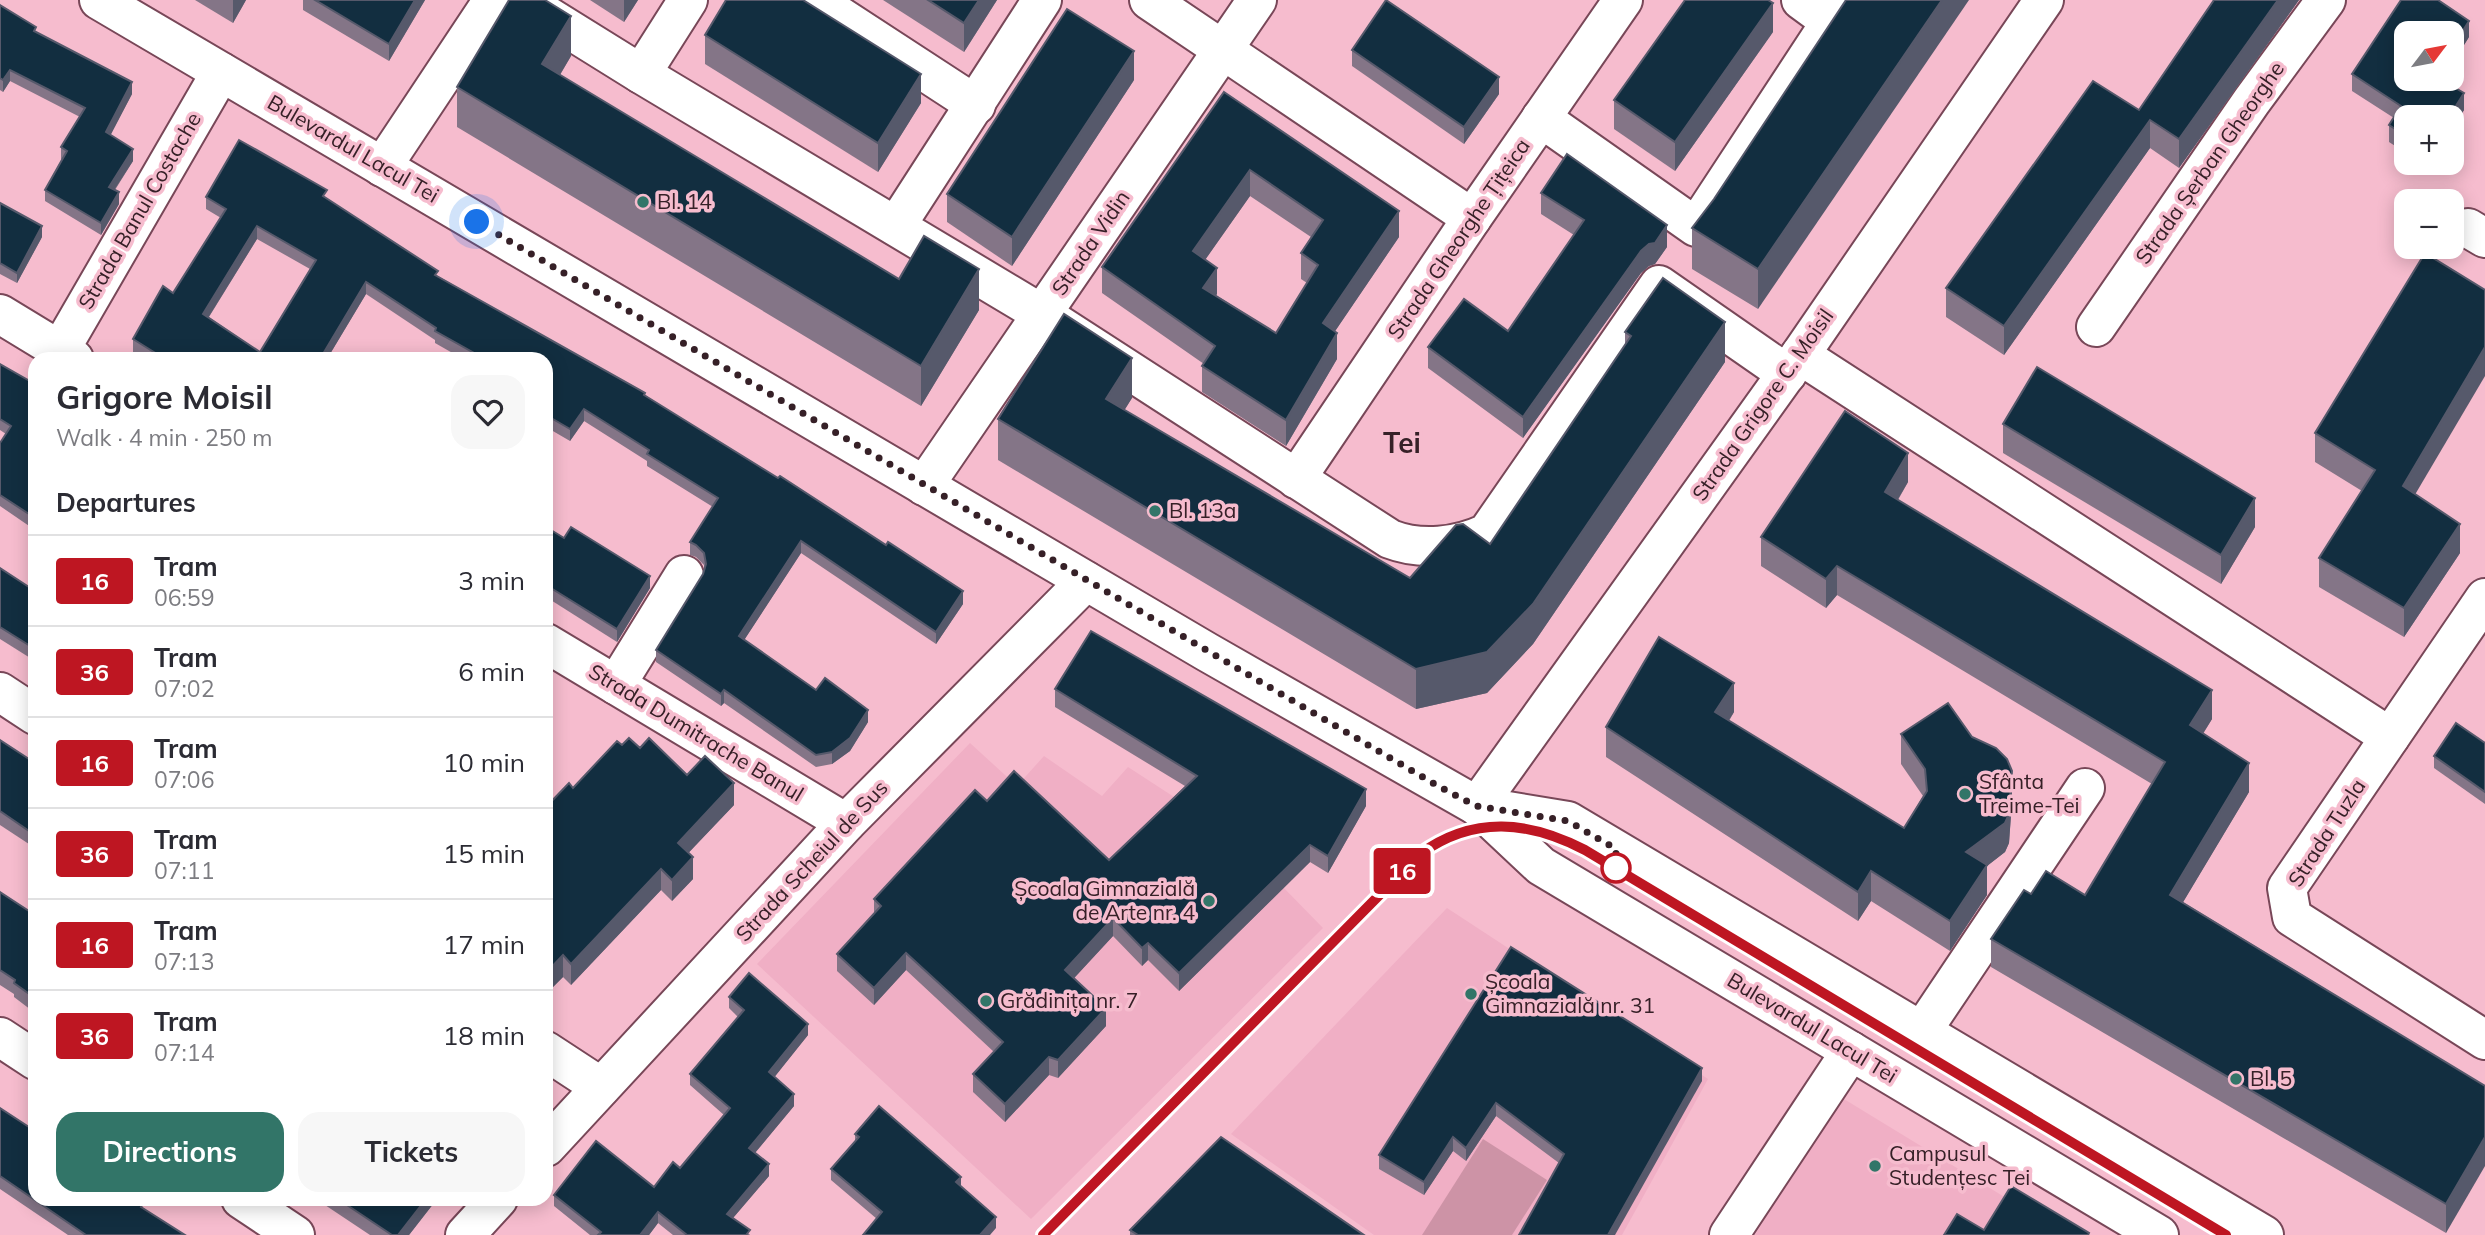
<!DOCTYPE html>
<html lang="en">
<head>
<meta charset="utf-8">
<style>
	body { margin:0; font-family:Mulish,sans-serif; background:#f7f7f7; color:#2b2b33; height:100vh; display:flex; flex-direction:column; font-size:26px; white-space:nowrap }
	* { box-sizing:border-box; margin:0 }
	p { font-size:23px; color:#7c7c81 }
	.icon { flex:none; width:38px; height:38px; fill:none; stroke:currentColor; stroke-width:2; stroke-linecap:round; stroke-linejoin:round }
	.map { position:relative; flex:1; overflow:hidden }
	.sheet { position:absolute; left:28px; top:352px; width:525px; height:854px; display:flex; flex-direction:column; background:#fff; border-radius:21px; box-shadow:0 4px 18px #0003 }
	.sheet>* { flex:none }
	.badge { padding:0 14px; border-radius:5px; font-size:24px; line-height:46px }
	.needle { width:46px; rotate:58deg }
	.buttons { position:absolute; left:2394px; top:21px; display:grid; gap:14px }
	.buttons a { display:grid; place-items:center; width:70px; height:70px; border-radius:14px; background:#fff; box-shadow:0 4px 18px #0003; font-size:35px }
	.you { position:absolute; width:35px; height:35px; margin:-18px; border:5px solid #fff; border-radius:50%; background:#1a73e8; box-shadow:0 0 0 10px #1a73e833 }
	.map>.badge { position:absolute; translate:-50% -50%; box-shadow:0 0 0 4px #fff }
	h2 { padding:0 28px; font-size:26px; line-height:63px }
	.round { display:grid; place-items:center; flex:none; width:74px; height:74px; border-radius:21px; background:#f7f7f7 }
	.overview { display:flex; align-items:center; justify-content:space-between; height:119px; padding:0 28px }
	h1 { font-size:33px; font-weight:700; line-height:52px }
	.button { display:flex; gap:14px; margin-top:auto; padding:14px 28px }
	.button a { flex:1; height:80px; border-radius:21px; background:#327568; color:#fff; font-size:28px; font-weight:700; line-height:80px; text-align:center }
	.button a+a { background:#f7f7f7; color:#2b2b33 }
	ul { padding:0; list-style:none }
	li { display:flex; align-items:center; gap:21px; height:91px; padding:0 28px; border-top:2px solid #e1e1e2 }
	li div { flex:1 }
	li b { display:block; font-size:26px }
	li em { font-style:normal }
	li .badge { min-width:77px; font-weight:700; text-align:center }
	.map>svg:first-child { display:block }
	.built { fill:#f0afc5 }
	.green { fill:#cd93a6 }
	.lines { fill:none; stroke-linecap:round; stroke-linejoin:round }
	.minor-casing { stroke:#784758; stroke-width:42 }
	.major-casing { stroke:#784758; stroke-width:42 }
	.minor { stroke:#fff; stroke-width:38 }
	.major { stroke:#fff; stroke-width:38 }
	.wall { fill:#847587; fill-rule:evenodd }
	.shaded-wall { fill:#56596b }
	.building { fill:#122e40; stroke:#56596b; stroke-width:2; fill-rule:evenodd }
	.line-casing { stroke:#fff; stroke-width:16 }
	.line { stroke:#be1622; stroke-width:10 }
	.walk { stroke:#362027; stroke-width:7; stroke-dasharray:0 12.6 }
	.poi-dot { fill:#327568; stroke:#f6bcce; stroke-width:2.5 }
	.stop-dot { fill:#fff; stroke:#be1622; stroke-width:3.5 }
	.labels { text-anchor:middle; stroke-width:7; stroke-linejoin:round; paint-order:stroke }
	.street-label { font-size:21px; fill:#362027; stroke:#f6bcce }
	.poi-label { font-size:21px; fill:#362027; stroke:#f6bcce; text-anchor:start }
	.district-label { font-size:28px; font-weight:bold; fill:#362027; stroke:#f6bcce }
</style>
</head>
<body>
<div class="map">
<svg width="2485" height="1235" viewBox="0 0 2485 1235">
	<rect width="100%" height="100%" fill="#f6bcce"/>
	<g class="built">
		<path d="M970,743L1017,786L1044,756L1102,796L1128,767L1231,834L1323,928L1031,1219L757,964Z"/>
		<path d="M1447,908L1708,1079L1622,1235H1374L1231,1134Z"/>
		<path d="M1839,1096L2067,1235H1755Z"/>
	</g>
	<path class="green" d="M1483,1139L1547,1180L1512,1235H1422Z"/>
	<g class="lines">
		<g class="minor-casing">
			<g id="minor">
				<path d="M522,0L641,74L1042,314L1390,539C1421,551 1457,547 1487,533L1659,285L1787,374"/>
				<path d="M815,0L976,105"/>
				<path d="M1149,0L1472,218"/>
				<path d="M1801,0L1831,22"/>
				<path d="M641,74L688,0"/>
				<path d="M1541,118L1696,227L1845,0"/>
				<path d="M382,167L493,0"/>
				<path d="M896,226L1042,0"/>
				<path d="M2468,228L2485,238"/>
				<path d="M0,314L74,359"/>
				<path d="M2096,327L2251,102L2326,0"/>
				<path d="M60,350L221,72"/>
				<path d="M1800,355L2390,737"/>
				<path d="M1296,479L1472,218L1623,0"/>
				<path d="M924,486L1257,0"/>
				<path d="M2485,598L2287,888L2292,917L2485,1040"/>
				<path d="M546,643L846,823"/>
				<path d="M616,685L684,575"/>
				<path d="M0,692L35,715"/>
				<path d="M1477,806L1800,355L2044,0"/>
				<path d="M1922,1031L2085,788"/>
				<path d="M0,1037L35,1060"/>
				<path d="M546,1051L601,1087"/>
				<path d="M546,1147L846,823L1086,581"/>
				<path d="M241,1199L295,1235"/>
				<path d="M465,1235L498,1199"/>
				<path d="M1729,1235L1851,1051"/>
			</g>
		</g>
		<g class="major-casing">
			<g id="major">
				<path d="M99,0L1207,652L1477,806L1541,866L2159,1235"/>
				<path d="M1477,806L1568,821L2264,1235"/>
			</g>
		</g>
		<use href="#minor" class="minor"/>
		<use href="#major" class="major"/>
	</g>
	<g class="wall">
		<path d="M195,0H246L233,23Z"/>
		<path d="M303,0H425L389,61L303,10Z"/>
		<path d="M590,0H638L624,22Z"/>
		<path d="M883,0H997L964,52Z"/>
		<path d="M1846,0L1758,309L1692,269V228L1714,199Z"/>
		<path d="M2214,0H2299L2179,168L2150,148L2004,355L1946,317V288L2139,110Z"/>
		<path d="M0,5L36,32L132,94L110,135L133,161L115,190L119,204L101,235L45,201V190L62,159H61V147L80,117L10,81L3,92L0,90Z"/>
		<path d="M1773,32L1675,171L1614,129V100Z"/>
		<path d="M705,35L921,103L878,172L705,64Z"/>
		<path d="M2469,37L2442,80L2464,110L2452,129V117H2406V153L2389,142V125L2394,118L2352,91V74Z"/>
		<path d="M1352,50L1499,94L1464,144L1352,66Z"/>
		<path d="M571,56L560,75L899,279L979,310L921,406L457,127V87Z"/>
		<path d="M1134,80L1012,266L947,222V194Z"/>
		<path d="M1224,92L1399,237L1335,331L1337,359L1286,446L1202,392V366L1204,364L1102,293V267ZM1250,196L1311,237L1301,253V279L1307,283L1276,333L1216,295L1217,294L1205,260Z"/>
		<path d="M2421,163H2431L2428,167Z"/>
		<path d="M1541,193L1667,247L1655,264L1649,266L1641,273L1523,438L1428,368V347L1508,331L1574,235L1541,214Z"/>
		<path d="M206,197L327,199L438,276L645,395L963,604L936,644L801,553L744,640L816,690L868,722L850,751L832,764L816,767L724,703L721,706L656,662V650L703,574L704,569V565L696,557L690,555V542L713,507L647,466V461L584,421L570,441L546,427V359H463L435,343V340L366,294L327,359H145L133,352V339L173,293L221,218L206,209ZM257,239L310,269L260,352L209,317Z"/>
		<path d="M0,203L42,237L17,283L0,274Z"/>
		<path d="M1625,332L1725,362L1533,644L1487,693L1416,709L998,460V419L1132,398L1124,410L1410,578L1490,544L1625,345Z"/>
		<path d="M0,364L35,384V530L0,506V443L6,434L0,430Z"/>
		<path d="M2003,424L2255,527L2221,584L2003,453Z"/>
		<path d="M2315,433L2416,494L2460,553L2404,637L2319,587V558L2362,491L2315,462Z"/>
		<path d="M1908,482L1898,500L2212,719L2203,734L2249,792L2183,902L2485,1086L2446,1233L1991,967V939L2031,894L2085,895L2152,784L1837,595L1826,608L1761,566V537Z"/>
		<path d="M546,527L650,588L617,642L546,597Z"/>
		<path d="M0,568L35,591V661L0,639Z"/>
		<path d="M1055,689L1366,806L1328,873L1310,862L1179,991L1148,960L1142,966L1113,936L1074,978L1106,1026L1058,1078L1049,1075L1005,1122L973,1092V1074L994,1052L906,970L874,1005L837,971V954L874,914V899L987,801L1109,860L1185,786L1055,707Z"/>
		<path d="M1734,712L1729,721L1904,828L1923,796L1901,764V734L2012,801L2009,843L2005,852L1987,866V895L1950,951L1871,901L1858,921L1606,757V727Z"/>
		<path d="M0,740L35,763V848L0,825Z"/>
		<path d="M2485,743V804L2434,768V756Z"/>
		<path d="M622,745L640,748L687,775L734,805L688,853L693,879L672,901L661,890L571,985L563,977L546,994V807L573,788Z"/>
		<path d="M0,892L35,915V1013L14,997V994L0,985Z"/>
		<path d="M1511,947L1702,1081L1559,1163L1496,1116L1466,1161L1453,1151L1424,1195L1379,1169V1155Z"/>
		<path d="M729,997L808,1035L774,1077L794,1106L755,1153L769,1176L733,1218L750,1235H673L658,1223L649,1235H590L554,1206V1195L654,1187L680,1168L724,1115L690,1085V1074L738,1017L729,1008Z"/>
		<path d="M0,1108L144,1209L185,1235H68L0,1189Z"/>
		<path d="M855,1134L961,1186L996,1228L877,1219L831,1180V1169L855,1141Z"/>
		<path d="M316,1199H437L409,1235H370Z"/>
		<path d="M1130,1230L1364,1235H1130Z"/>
	</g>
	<g class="shaded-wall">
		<path d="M233,0H246L233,23Z"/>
		<path d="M415,0H425L389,61V44Z"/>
		<path d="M624,0H638L624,22Z"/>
		<path d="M979,0H997L964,52V23Z"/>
		<path d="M1942,0H1969L1758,309V269Z"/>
		<path d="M2278,0H2299L2179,168V139Z"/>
		<path d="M1773,3V32L1675,171V142Z"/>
		<path d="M571,16V56L542,105V64Z"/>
		<path d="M2469,21V37L2452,64V48Z"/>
		<path d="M1134,51V80L1012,266V237Z"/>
		<path d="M10,70V81L3,92V80Z"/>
		<path d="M921,74V103L878,172V143Z"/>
		<path d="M1499,77V94L1464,144V127Z"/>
		<path d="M132,82V94L106,144V132Z"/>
		<path d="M2464,93V110L2452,129V117H2449Z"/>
		<path d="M2150,120V148L2004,355V326Z"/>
		<path d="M133,149V161L109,198V187Z"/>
		<path d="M1250,170V196L1193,277V251Z"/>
		<path d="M119,192V204L101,235V223Z"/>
		<path d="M1399,211V237L1323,349V323Z"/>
		<path d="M1667,225V247L1655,264L1649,266L1641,273L1523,438V417L1641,251Z"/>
		<path d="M42,226V237L17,283V273Z"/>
		<path d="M257,226V239L203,326V314Z"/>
		<path d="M1217,268V294L1203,313V288Z"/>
		<path d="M979,269V310L921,406V366Z"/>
		<path d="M366,282V294L327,359H320Z"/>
		<path d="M1725,322V362L1533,644L1487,693L1416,709V669Z"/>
		<path d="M1337,333V359L1286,446V420Z"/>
		<path d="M2485,347V376L2403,515V486Z"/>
		<path d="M1132,358V398L1106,440V399Z"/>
		<path d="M584,409V421L570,441V429Z"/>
		<path d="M1908,453V482L1885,521V492Z"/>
		<path d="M2255,498V527L2221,584V555Z"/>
		<path d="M2460,524V553L2404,637V608Z"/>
		<path d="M801,541V553L739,648V636Z"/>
		<path d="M1837,566V595L1826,608V579Z"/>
		<path d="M650,576V588L617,642V629Z"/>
		<path d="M963,591V604L936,644V632Z"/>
		<path d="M1734,683V712L1715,742V712Z"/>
		<path d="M724,690V703L721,706V694Z"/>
		<path d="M2212,690V719L2190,754V725Z"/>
		<path d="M868,710V722L850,751L832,764V752Z"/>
		<path d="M2249,763V792L2170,924V895Z"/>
		<path d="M2012,771V801L2009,843L2005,852L1987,866V895L1950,951V921L1966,852Z"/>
		<path d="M734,783V805L678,864V843Z"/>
		<path d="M1366,789V806L1328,873V856Z"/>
		<path d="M1310,845V862L1179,991V973Z"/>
		<path d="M693,857V879L672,901V880Z"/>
		<path d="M661,869V890L571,985V964Z"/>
		<path d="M1871,871V901L1858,921V892Z"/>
		<path d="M1113,918V936L1065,988V970Z"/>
		<path d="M1148,943V960L1142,966V948Z"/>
		<path d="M906,953V970L874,1005V988Z"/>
		<path d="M563,955V977L546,994V973Z"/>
		<path d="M1106,1008V1026L1058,1078V1060Z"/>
		<path d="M808,1024V1035L769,1084V1072Z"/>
		<path d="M1049,1057V1075L1005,1122V1104Z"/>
		<path d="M1702,1068V1081L1615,1235H1608Z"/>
		<path d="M794,1094V1106L749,1160V1148Z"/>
		<path d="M1496,1103V1116L1466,1161V1148Z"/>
		<path d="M1453,1137V1151L1424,1195V1182Z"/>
		<path d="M2485,1137V1166L2446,1233V1204Z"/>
		<path d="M769,1164V1176L727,1225V1214Z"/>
		<path d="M961,1177V1188L956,1182Z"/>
		<path d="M426,1199H437L409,1235H398Z"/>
		<path d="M658,1212V1223L649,1235H640Z"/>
		<path d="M996,1217V1228L990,1235H980Z"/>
	</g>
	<g class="building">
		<path d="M315,0H415L389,44Z"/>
		<path d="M509,0H545L571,16L542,64L899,279L924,236L979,269L921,366L457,87Z"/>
		<path d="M726,0H803L921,74L878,143L705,35Z"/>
		<path d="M928,0H979L964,23Z"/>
		<path d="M1386,0L1499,77L1464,127L1352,50Z"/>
		<path d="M1685,0H1768L1773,3L1675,142L1614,100Z"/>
		<path d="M1846,0H1942L1758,269L1692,228L1714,199Z"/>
		<path d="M2214,0H2278L2179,139L2150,120L2004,326L1946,288L2093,81L2139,110Z"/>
		<path d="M2401,0H2438L2469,21L2452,48V33H2406V79H2440L2464,93L2449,117H2406V136L2389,125L2401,106L2352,74Z"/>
		<path d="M0,5L36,27L34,31L132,82L106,132L133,149L109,187L119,192L101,223L45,190L67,151L61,147L85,108L10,70L3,80L0,78Z"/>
		<path d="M1067,9L1134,51L1012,237L947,194Z"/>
		<path d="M1224,92L1399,211L1323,323L1337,333L1286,420L1202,366L1215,346L1102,267ZM1250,170L1323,220L1301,253L1318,265L1276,333L1203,288L1217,268L1193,251Z"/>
		<path d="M239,140L327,190L323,196L438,271L435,275L645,393L644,395L778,478L780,476L886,545L888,542L963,591L936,632L801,541L739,636L816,690L825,678L868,710L850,738L832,752L816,755L724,690L721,694L656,650L703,574L706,564L704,553L696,545L690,542L718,498L647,454L649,450L584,409L570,429L546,415V397L548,394L546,393V359H485L435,331L436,328L366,282L320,359H165L133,339L163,286L173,293L226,209L206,197ZM257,226L316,260L260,352L203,314Z"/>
		<path d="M1567,154L1667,225L1655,243L1649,244L1641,251L1523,417L1428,347L1464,299L1508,331L1584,220L1541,193Z"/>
		<path d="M0,203L42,226L17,273L0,263Z"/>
		<path d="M2425,253L2485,290V347L2403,486L2460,524L2404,608L2319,558L2375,470L2315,433Z"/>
		<path d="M1663,278L1725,322L1533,604L1487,652L1416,669L998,419L1064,314L1132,358L1106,399L1410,578L1456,525L1463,524L1490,544L1631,336L1625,332Z"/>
		<path d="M0,364L35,384V518L0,495V443L11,426L0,419Z"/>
		<path d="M2037,367L2255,498L2221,555L2003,424Z"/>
		<path d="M1845,411L1908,453L1885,492L2212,690L2190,725L2249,763L2170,895L2485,1086V1137L2446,1204L1991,939L2024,890L2031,894L2046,871L2085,895L2165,762L1837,566L1826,579L1761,537Z"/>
		<path d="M546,527L564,538L571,527L650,576L617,629L546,585Z"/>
		<path d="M0,568L35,591V649L0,627Z"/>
		<path d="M1091,631L1366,789L1328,856L1310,845L1179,973L1148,943L1142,948L1113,918L1065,970L1106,1008L1058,1060L1049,1057L1005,1104L973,1074L1003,1042L906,953L874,988L837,954L881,906L874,899L975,790L987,801L1014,771L1109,860L1197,776L1055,689Z"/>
		<path d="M1659,637L1734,683L1715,712L1904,828L1927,791L1925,769L1901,734L1948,703L1972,737L1996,748L2007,759L2012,771L2009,814L2005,823L1966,852L1987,865L1950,921L1871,871L1858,892L1606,727Z"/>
		<path d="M2456,723L2485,743V792L2434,756Z"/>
		<path d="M629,738L640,748L649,738L687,775L705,756L734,783L678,843L693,857L672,880L661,869L571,964L563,955L546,973V807L569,783L573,788L617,741L622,745Z"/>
		<path d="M0,740L35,763V835L0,811Z"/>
		<path d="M0,892L35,915V998L14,983L15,980L0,970Z"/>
		<path d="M1511,947L1702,1068L1608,1235H1519L1564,1154L1496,1103L1466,1148L1453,1137L1424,1182L1379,1155Z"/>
		<path d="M749,973L808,1024L769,1072L794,1094L749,1148L769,1164L727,1214L750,1230L746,1235H687L658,1212L640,1235H598L601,1232L554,1195L596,1141L654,1187L673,1162L680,1168L730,1108L690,1074L744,1010L729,997Z"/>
		<path d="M879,1106L961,1177L956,1182L996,1217L980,1235H863L882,1212L831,1169L859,1137L855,1134Z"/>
		<path d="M0,1108L35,1131V1199H139L144,1203L141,1207L185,1235H86L0,1176Z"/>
		<path d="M1221,1137L1364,1235H1138L1130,1230Z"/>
		<path d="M2011,1186L2089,1233L2088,1235H1944L1957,1214L1984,1230Z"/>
		<path d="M338,1199H426L398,1235H392Z"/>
	</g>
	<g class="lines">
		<g class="line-casing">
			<path id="line" d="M1043,1235L1420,854C1474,815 1529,821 1585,850L2226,1235"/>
		</g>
		<use href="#line" class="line"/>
		<path class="walk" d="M477,222L1438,786L1476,806L1568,821L1616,849V868"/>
	</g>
	<g class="poi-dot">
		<circle cx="643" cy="202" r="7"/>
		<circle cx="1155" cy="511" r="7"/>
		<circle cx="1965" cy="794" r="7"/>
		<circle cx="1209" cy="901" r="7"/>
		<circle cx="1471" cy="994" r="7"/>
		<circle cx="986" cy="1001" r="7"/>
		<circle cx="2236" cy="1079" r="7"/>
		<circle cx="1875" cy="1166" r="7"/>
	</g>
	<circle class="stop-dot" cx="1616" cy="868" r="14"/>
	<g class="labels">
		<g class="street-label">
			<text transform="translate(353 149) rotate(30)" y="7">Bulevardul Lacul Tei</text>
			<text transform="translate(2210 163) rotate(-55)" y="7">Strada Șerban Gheorghe</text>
			<text transform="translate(140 211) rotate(-60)" y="7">Strada Banul Costache</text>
			<text transform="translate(1459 239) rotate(-56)" y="7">Strada Gheorghe Țițeica</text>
			<text transform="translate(1091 243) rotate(-56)" y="7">Strada Vidin</text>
			<text transform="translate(1763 405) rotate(-55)" y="7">Strada Grigore C. Moisil</text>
			<text transform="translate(696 733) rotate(31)" y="7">Strada Dumitrache Banul</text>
			<text transform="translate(2327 833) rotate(-57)" y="7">Strada Tuzla</text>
			<text transform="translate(812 861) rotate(-47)" y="7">Strada Scheiul de Sus</text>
			<text transform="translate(1812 1028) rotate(31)" y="7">Bulevardul Lacul Tei</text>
		</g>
		<g class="poi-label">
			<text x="657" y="209">Bl. 14</text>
			<text x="1169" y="518">Bl. 13a</text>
			<text x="1979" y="789">Sfânta<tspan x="1979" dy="24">Treime-Tei</tspan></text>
			<text x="1195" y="896" text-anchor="end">Școala Gimnazială<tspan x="1195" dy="24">de Arte nr. 4</tspan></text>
			<text x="1485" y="989">Școala<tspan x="1485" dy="24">Gimnazială nr. 31</tspan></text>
			<text x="1000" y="1008">Grădinița nr. 7</text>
			<text x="2250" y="1086">Bl. 5</text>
			<text x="1889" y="1161">Campusul<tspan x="1889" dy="24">Studențesc Tei</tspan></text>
		</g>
		<g class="district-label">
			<text x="1402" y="453">Tei</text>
		</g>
	</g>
</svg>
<div class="buttons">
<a><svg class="needle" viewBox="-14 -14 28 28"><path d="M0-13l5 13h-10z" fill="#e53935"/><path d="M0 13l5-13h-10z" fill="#7c7c81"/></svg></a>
<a>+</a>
<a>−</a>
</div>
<div class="you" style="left:477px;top:222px"></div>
<b class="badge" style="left:1402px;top:871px;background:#be1622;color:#fff">16</b>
<section class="sheet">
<div class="overview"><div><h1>Grigore Moisil</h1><p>Walk · 4 min · 250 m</p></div><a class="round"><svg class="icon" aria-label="heart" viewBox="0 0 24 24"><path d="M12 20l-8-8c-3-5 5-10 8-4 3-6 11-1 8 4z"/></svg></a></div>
<h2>Departures</h2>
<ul>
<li><span class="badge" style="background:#be1622;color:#fff">16</span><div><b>Tram</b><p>06:59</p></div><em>3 min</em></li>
<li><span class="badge" style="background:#be1622;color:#fff">36</span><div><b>Tram</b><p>07:02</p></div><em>6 min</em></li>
<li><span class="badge" style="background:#be1622;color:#fff">16</span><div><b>Tram</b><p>07:06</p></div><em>10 min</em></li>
<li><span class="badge" style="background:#be1622;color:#fff">36</span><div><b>Tram</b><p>07:11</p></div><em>15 min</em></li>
<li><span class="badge" style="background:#be1622;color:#fff">16</span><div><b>Tram</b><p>07:13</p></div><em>17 min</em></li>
<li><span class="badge" style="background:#be1622;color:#fff">36</span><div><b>Tram</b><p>07:14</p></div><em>18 min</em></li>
</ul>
<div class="button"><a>Directions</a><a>Tickets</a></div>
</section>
</div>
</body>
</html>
